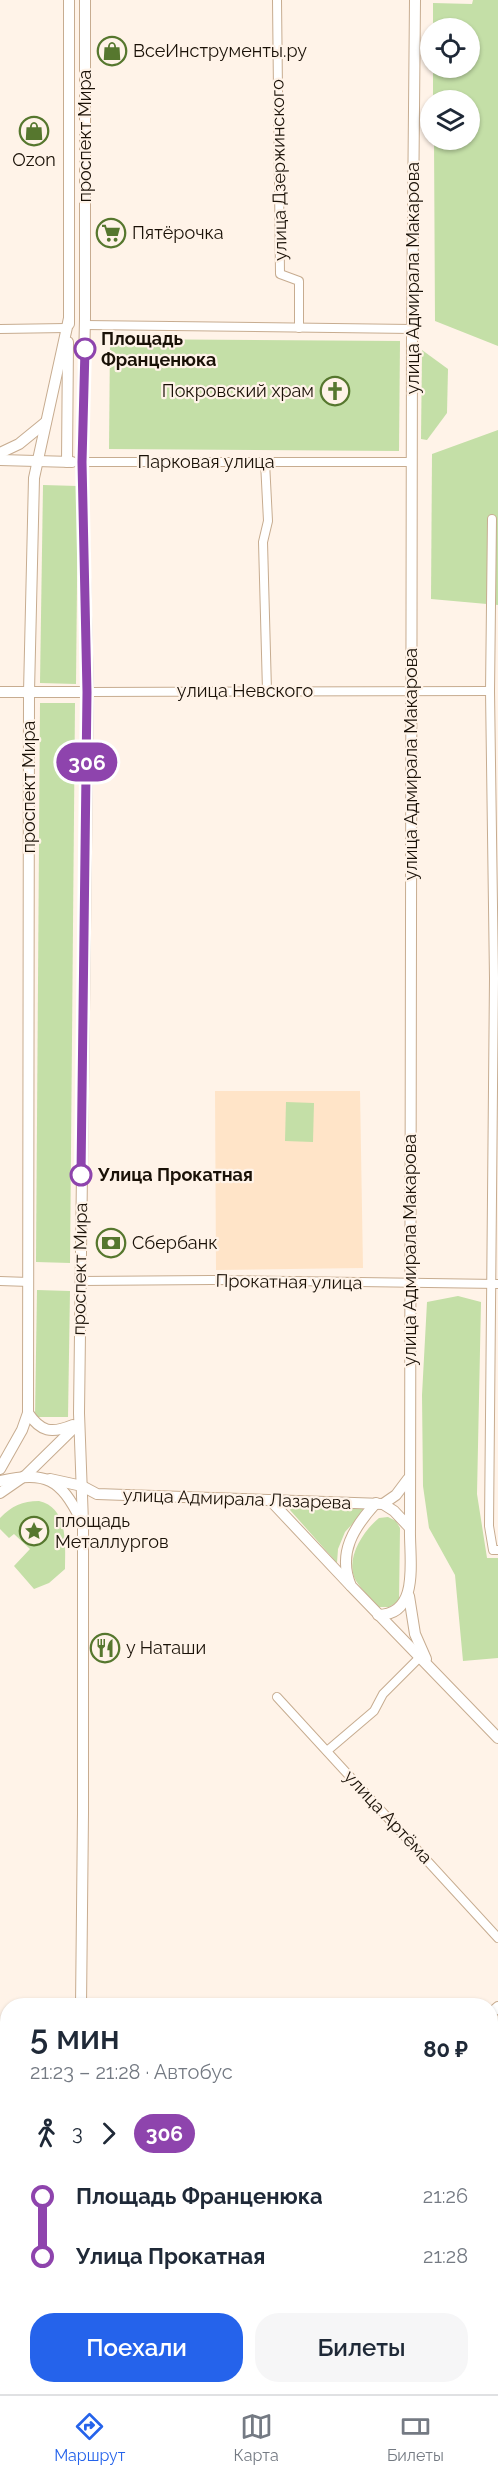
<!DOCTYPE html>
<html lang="ru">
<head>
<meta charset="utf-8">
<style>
	body { margin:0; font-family:Raleway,sans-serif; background:#f6f6f7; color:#1f2937; height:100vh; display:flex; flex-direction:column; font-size:22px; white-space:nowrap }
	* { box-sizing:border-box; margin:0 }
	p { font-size:20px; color:#747a83 }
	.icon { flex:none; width:33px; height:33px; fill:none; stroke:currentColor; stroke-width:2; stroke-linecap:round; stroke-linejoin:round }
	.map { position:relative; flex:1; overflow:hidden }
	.sheet { position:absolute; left:0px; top:1998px; width:498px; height:396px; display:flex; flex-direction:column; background:#fff; border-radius:24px 24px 0 0; box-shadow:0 2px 4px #0004 }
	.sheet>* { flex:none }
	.badge { padding:0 12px; border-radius:20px; font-size:21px; line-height:39px }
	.buttons { position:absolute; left:420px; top:18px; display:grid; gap:12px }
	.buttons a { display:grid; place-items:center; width:60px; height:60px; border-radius:50%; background:#fff; box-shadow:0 2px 4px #0004; font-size:30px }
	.map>.badge { position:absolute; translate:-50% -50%; box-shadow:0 0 0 3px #fff }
	.legs { display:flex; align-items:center; gap:9px; height:66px; padding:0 30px; font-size:20px }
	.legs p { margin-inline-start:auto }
	.headline { display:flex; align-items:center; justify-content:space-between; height:102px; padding:0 30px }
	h1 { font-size:33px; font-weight:600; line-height:45px }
	.action { display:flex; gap:12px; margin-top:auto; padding:12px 30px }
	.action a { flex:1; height:69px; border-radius:24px; background:#2563eb; color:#fff; font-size:24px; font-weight:600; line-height:69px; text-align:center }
	.action a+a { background:#f6f6f7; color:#1f2937 }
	ul { padding:0 30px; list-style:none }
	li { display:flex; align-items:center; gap:21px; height:60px; font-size:22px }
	li i { display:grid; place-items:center; width:9px; height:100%; margin:0 8px; background:currentColor }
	li i::after { content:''; width:15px; height:15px; margin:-8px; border:4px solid; border-radius:50%; background:#fff }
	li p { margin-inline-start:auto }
	li:first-child i { background:linear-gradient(#0000 50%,currentColor 0) }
	li:last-child i { background:linear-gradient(currentColor 50%,#0000 0) }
	.tab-bar { display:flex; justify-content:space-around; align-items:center; height:84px; border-top:2px solid #e0e1e3; background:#fff; font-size:16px; color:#747a83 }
	.tab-bar a { display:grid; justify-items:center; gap:3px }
	.tab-bar .current { color:#2563eb }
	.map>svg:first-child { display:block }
	.built { fill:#ffe4c8 }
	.green { fill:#c4dfa7 }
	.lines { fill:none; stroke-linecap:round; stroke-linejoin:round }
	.minor-casing { stroke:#c7ac90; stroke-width:10 }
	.tertiary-casing { stroke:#c7ac90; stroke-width:12 }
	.secondary-casing { stroke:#c7ac90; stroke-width:12 }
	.minor { stroke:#fff; stroke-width:8 }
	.tertiary { stroke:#fff; stroke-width:10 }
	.secondary { stroke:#fff; stroke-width:10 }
	.line-1-casing { stroke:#fff; stroke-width:14 }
	.line-1 { stroke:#8e44ad; stroke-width:9 }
	.stop-1-dot { fill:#fff; stroke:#8e44ad; stroke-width:3 }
	.labels { text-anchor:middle; stroke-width:4.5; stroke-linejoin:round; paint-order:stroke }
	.poi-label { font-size:18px; fill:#1a1107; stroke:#fff3e8; text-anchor:start }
	.street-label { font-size:18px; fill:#1a1107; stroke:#fff3e8 }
	.stop-label { font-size:18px; font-weight:bold; fill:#1a1107; stroke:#fff3e8; text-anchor:start }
</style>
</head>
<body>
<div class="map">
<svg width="498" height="2394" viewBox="0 0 498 2394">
	<rect width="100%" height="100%" fill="#fff3e8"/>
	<g class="built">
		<path d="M215,1091H360L363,1268L216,1270Z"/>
		<path d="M0,2204L8,2205V2386H490L491,2345L498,2347V2394H0Z"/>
	</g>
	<g class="green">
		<path d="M473,0H498V346L435,321L434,140H470V100H433V68H470V28H433V3L472,4Z"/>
		<path d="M110,339L400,341L399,451L109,449Z"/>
		<path d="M422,350L448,369L447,413L427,440L421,439Z"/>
		<path d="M498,430V605L431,599L432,454Z"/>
		<path d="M43,485L78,486L76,684L40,683Z"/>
		<path d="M40,703H75L70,1263L36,1262Z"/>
		<path d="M286,1102L314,1103L313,1142L285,1141Z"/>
		<path d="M37,1290L70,1291L68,1417H35Z"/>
		<path d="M458,1296L481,1302L477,1494L487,1558H498V1658L463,1661L455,1575L429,1528L423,1486L422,1395L427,1302Z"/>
		<path d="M39,1501C69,1508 65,1545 65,1569L49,1583L34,1589L14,1566L30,1549L14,1534L9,1538L0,1529V1518C12,1506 22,1501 39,1501Z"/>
		<path d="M291,1508H364V1511L345,1532L338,1549L337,1563L290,1510Z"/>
		<path d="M388,1517L396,1521L400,1528L399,1601L389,1607H378C371,1599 362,1590 356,1581C344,1560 363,1531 379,1518Z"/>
		<path d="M0,2061H7V2134L0,2133Z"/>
	</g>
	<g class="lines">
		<g class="minor-casing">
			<g id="minor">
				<path d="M277,0L280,274L299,281V328"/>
				<path d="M85,325L412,329"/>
				<path d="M0,329L66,328"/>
				<path d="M82,462H412"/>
				<path d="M265,462L268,521L263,542L267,691"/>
				<path d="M492,519L490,691L494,978L489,1526L493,1550H498"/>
				<path d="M88,692L490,691"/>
				<path d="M0,1281L29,1282"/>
				<path d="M81,1281L212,1280L498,1284"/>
				<path d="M277,1697L498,1938"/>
				<path d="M327,1751L374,1711L383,1694L420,1657"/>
				<path d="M490,2319L498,2322"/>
				<path d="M0,2346L8,2347"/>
				<path d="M54,2386V2394"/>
			</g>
		</g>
		<g class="tertiary-casing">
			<g id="tertiary">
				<path d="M82,1486L97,1494L383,1504L394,1511L410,1528C409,1558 421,1615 378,1615"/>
				<path d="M270,1500L350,1585"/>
				<path d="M376,1503C354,1527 337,1553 351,1586L498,1738"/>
				<path d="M383,1504L396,1495L408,1479"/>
				<path d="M410,1528L412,329L415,0"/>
				<path d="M409,1596L415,1634L426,1659"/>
			</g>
		</g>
		<g class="secondary-casing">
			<g id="secondary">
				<path d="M69,324V0"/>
				<path d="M0,453L19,444L46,422"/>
				<path d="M0,460L72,462"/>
				<path d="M67,462L68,342"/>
				<path d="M0,692H88"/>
				<path d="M28,1413C41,1432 51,1434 73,1425"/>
				<path d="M0,1469L22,1430L28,1413L29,692L34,478L69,318"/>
				<path d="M50,1479L82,1486"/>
				<path d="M0,1481C46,1471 60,1478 81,1520"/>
				<path d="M0,1493L26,1475L79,1423"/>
				<path d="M81,2006L83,1813V1523L79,1413L88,692L82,462L85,318V0"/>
				<path d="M490,2014L498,2007"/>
				<path d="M490,2039L498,2031"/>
				<path d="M0,2047H8"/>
			</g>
		</g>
		<use href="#minor" class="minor"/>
		<use href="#tertiary" class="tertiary"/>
		<use href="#secondary" class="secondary"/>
	</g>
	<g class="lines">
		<g class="line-1-casing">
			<path id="line-1" d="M81,1175L87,692L82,462L85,349"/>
		</g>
		<use href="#line-1" class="line-1"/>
	</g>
	<defs>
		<g id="shop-ring" transform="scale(1.5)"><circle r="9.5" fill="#fff3e8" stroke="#56772e" stroke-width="1.5"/><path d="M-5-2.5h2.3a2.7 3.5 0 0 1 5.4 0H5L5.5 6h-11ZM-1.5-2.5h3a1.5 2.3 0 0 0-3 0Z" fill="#56772e"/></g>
		<g id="supermarket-ring" transform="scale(1.5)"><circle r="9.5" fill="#fff3e8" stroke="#56772e" stroke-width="1.5"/><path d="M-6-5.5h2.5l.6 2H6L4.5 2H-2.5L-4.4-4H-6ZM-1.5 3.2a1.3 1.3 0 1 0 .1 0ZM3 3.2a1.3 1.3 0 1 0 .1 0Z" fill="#56772e"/></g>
		<g id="church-ring" transform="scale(1.5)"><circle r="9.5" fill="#fff3e8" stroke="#56772e" stroke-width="1.5"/><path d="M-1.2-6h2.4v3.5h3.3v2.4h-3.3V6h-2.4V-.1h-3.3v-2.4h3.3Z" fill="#56772e"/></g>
		<g id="bank-ring" transform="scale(1.5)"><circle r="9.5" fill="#fff3e8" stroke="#56772e" stroke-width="1.5"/><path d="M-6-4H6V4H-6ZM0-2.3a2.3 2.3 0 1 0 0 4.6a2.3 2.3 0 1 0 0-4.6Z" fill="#56772e"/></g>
		<g id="sight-ring" transform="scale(1.5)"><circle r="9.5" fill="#fff3e8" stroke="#56772e" stroke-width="1.5"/><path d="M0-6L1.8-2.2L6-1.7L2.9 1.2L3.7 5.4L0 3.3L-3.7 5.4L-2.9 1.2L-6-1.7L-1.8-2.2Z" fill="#56772e"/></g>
		<g id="restaurant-ring" transform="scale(1.5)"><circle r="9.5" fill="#fff3e8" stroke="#56772e" stroke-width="1.5"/><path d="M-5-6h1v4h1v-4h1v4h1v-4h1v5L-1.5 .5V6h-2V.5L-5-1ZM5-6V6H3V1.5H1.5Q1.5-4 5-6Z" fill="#56772e"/></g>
	</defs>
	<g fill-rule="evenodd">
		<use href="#shop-ring" x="112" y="51"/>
		<use href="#shop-ring" x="34" y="131"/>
		<use href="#supermarket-ring" x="111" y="233"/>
		<use href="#church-ring" x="335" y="391"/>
		<use href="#bank-ring" x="111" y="1243"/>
		<use href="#sight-ring" x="34" y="1531"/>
		<use href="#restaurant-ring" x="105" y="1648"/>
	</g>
	<g class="stop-1-dot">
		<circle cx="85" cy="349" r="10"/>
		<circle cx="81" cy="1175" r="10"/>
	</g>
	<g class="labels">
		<g class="poi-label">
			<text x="133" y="57">ВсеИнструменты.ру</text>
			<text x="34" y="166" text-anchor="middle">Ozon</text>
			<text x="132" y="239">Пятёрочка</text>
			<text x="314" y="397" text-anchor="end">Покровский храм</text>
			<text x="132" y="1249">Сбербанк</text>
			<text x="55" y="1527">площадь<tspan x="55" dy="21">Металлургов</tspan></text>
			<text x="126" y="1654">у Наташи</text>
		</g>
		<g class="street-label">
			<text transform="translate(85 136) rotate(-90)" y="6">проспект Мира</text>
			<text transform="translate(279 170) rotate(-91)" y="6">улица Дзержинского</text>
			<text transform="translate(413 278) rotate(-90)" y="6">улица Адмирала Макарова</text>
			<text x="206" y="468">Парковая улица</text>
			<text x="245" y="697">улица Невского</text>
			<text transform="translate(411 764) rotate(-90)" y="6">улица Адмирала Макарова</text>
			<text transform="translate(29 787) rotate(-90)" y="6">проспект Мира</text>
			<text transform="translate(410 1250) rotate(-90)" y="6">улица Адмирала Макарова</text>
			<text transform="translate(80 1269) rotate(-89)" y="6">проспект Мира</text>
			<text transform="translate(289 1282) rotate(1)" y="6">Прокатная улица</text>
			<text transform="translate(237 1499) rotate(2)" y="6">улица Адмирала Лазарева</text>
			<text transform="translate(388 1817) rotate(47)" y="6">улица Артёма</text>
		</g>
		<g class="stop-label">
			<text x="101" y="345">Площадь<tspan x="101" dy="21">Франценюка</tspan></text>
			<text x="98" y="1181">Улица Прокатная</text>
		</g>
	</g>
</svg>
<div class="buttons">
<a><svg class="icon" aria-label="locate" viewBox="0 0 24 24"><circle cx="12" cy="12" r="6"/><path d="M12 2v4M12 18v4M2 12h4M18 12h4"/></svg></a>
<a><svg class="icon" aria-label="layers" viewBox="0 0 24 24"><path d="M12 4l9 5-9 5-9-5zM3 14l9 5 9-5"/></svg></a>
</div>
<b class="badge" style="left:87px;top:762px;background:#8e44ad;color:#fff">306</b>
<section class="sheet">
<div class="headline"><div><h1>5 мин</h1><p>21:23 – 21:28 · Автобус</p></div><b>80 ₽</b></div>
<div class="legs"><svg class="icon" aria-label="walk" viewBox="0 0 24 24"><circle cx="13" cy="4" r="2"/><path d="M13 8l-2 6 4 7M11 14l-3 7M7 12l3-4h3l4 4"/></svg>3<svg class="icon" aria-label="forward" viewBox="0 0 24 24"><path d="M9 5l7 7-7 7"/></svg><b class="badge" style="background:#8e44ad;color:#fff">306</b></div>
<ul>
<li><i style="color:#8e44ad"></i><b>Площадь Франценюка</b><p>21:26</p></li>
<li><i style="color:#8e44ad"></i><b>Улица Прокатная</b><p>21:28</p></li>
</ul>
<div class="action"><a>Поехали</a><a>Билеты</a></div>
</section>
</div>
<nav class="tab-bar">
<a class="current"><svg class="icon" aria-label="directions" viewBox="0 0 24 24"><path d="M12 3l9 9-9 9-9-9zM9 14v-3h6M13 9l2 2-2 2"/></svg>Маршрут</a>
<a><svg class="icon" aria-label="map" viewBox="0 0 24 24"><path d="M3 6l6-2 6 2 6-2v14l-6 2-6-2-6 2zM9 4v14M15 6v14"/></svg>Карта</a>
<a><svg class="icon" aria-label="tickets" viewBox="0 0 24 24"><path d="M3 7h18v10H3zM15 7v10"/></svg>Билеты</a>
</nav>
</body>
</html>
